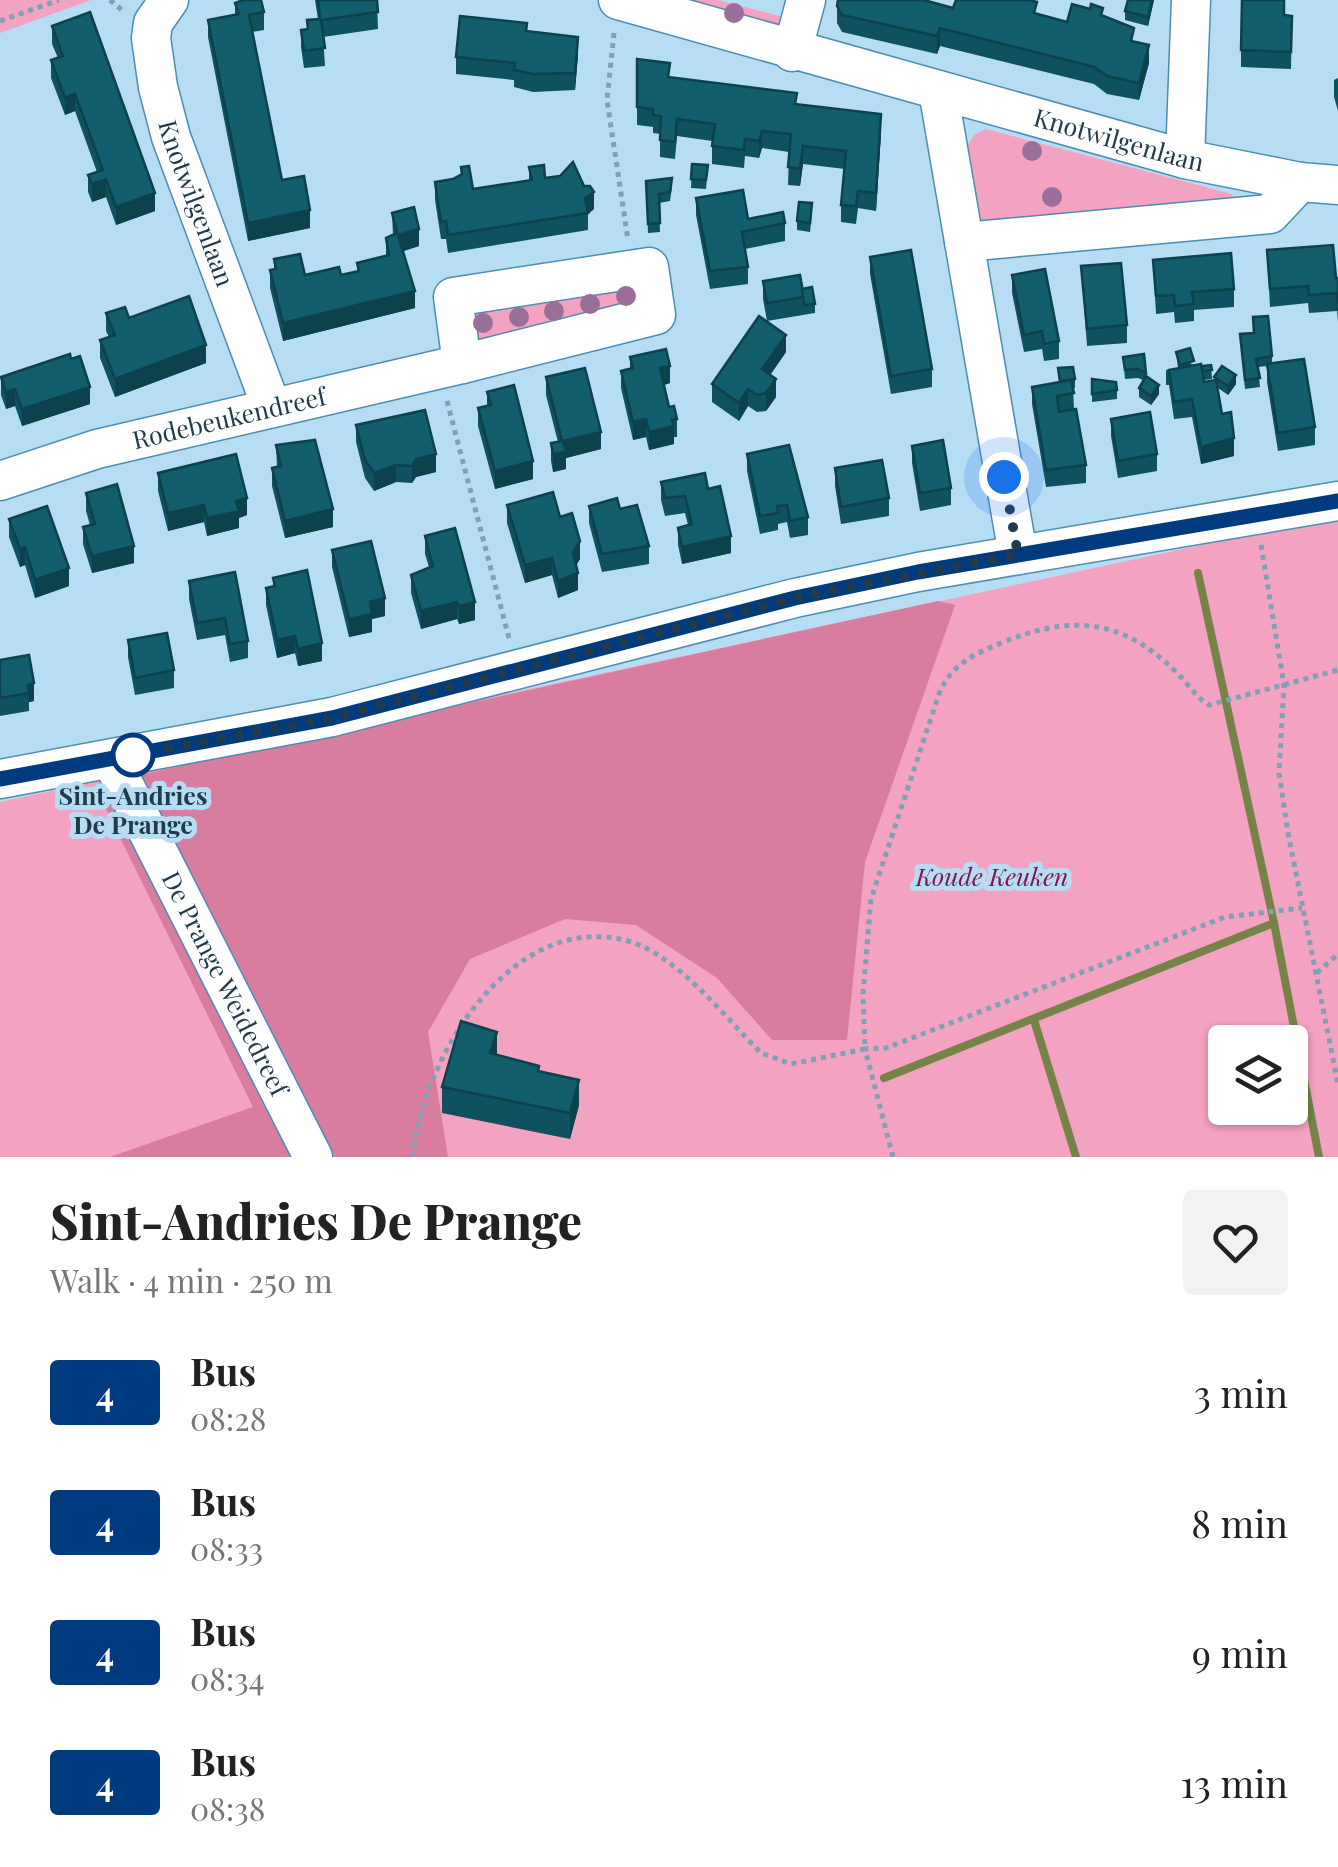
<!DOCTYPE html>
<html lang="en">
<head>
<meta charset="utf-8">
<style>
	body { margin:0; font-family:"Playfair Display",serif; background:#f2f2f2; color:#222; height:100vh; display:flex; flex-direction:column; font-size:38px; white-space:nowrap }
	* { box-sizing:border-box; margin:0 }
	p { font-size:32px; color:#767676 }
	.icon { flex:none; width:55px; height:55px; fill:none; stroke:currentColor; stroke-width:2; stroke-linecap:round; stroke-linejoin:round }
	.map { position:relative; height:1157px; overflow:hidden }
	.drawer { display:flex; flex-direction:column; background:#fff; flex:1 }
	.drawer>* { flex:none }
	.badge { padding:0 20px; border-radius:8px; font-size:35px; line-height:65px }
	.controls { position:absolute; left:1208px; top:1025px; display:grid; gap:20px }
	.controls a { display:grid; place-items:center; width:100px; height:100px; border-radius:10px; background:#fff; box-shadow:0 2px 8px #0004; font-size:50px }
	.you { position:absolute; width:50px; height:50px; margin:-25px; border:8px solid #fff; border-radius:50%; background:#1a73e8; box-shadow:0 0 0 15px #1a73e833 }
	.map>.badge { position:absolute; translate:-50% -50%; box-shadow:0 0 0 5px #fff }
	.round { display:grid; place-items:center; flex:none; width:105px; height:105px; border-radius:10px; background:#f2f2f2 }
	.summary { display:flex; align-items:center; justify-content:space-between; height:170px; padding:0 50px }
	h1 { font-size:48px; font-weight:800; line-height:75px }
	ul { padding:0; list-style:none }
	li { display:flex; align-items:center; gap:30px; height:130px; padding:0 50px }
	li div { flex:1 }
	li b { display:block; font-size:38px }
	li em { font-style:normal }
	li .badge { min-width:110px; font-weight:700; text-align:center }
	.map>svg:first-child { display:block }
	.green { fill:#f4a2c1; fill-rule:evenodd }
	.forest { fill:#d87ca0 }
	.lines { fill:none; stroke-linecap:round; stroke-linejoin:round }
	.stream { stroke:#758446; stroke-width:8 }
	.minor-casing { stroke:#4c8db2; stroke-width:41 }
	.path { stroke:#7fa1b6; stroke-width:5; stroke-dasharray:5 5; stroke-linecap:butt }
	.minor { stroke:#fff; stroke-width:38 }
	.tree { fill:#9a6f99 }
	.wall { fill:#0f515e }
	.shaded-wall { fill:#0d424c }
	.building { fill:#125e6d; stroke:#0d424c; stroke-width:2.5 }
	.line-casing { stroke:#fff; stroke-width:22 }
	.line { stroke:#003b80; stroke-width:15 }
	.walk { stroke:#203b4b; stroke-width:10; stroke-dasharray:0 18 }
	.stop-dot { fill:#fff; stroke:#003b80; stroke-width:5 }
	.labels { text-anchor:middle; stroke-width:10; stroke-linejoin:round; paint-order:stroke }
	.street-label { font-size:25px; fill:#203b4b; stroke:#b7ddf5 }
	.stop-label { font-size:25px; font-weight:bold; fill:#203b4b; stroke:#b7ddf5 }
	.park-label { font-size:25px; font-style:italic; fill:#83154e; stroke:#b7ddf5 }
</style>
</head>
<body>
<div class="map">
<svg width="1338" height="1157" viewBox="0 0 1338 1157">
	<rect width="100%" height="100%" fill="#b7ddf5"/>
	<g class="green">
		<path d="M0,0H91L0,33Z"/>
		<path d="M665,0H718L783,17L779,33Z"/>
		<path d="M986,129L1232,194L1234,203L981,222L968,145L974,135Z"/>
		<path d="M632,281L639,304L479,342L467,327L470,313Z"/>
		<path d="M1338,516V1157H0V802ZM1225,1042H1290V1108H1225Z"/>
	</g>
	<path class="forest" d="M938,601L955,605L865,862L847,1040H772L717,978L636,925L565,919L470,959L428,1032L448,1157H110L253,1107L94,785Z"/>
	<g class="lines">
		<g class="stream">
			<path d="M1198,573L1274,923L1319,1157"/>
			<path d="M1034,1020L1076,1157"/>
			<path d="M884,1078L1274,923"/>
		</g>
		<g class="minor-casing">
			<g id="minor">
				<path id="s1" d="M169,0L153,23L151,38L158,87L171,137L271,406"/>
				<path id="s2" d="M618,0L1185,159L1300,182"/>
				<path d="M792,52L806,0"/>
				<path d="M938,90L1018,555"/>
				<path d="M1185,159L1191,0"/>
				<path d="M964,242L1270,214L1300,182L1338,185"/>
				<path d="M649,267L656,315L462,364L453,297Z"/>
				<path id="s3" d="M0,481L97,449L462,364"/>
				<path id="s4" d="M111,759L313,1157"/>
				<path d="M0,779L332,717L795,598L918,572L1338,501"/>
			</g>
		</g>
		<g class="path">
			<path d="M110,0L123,11"/>
			<path d="M0,21L59,0"/>
			<path d="M614,33L607,100L628,240"/>
			<path d="M447,401L510,642"/>
			<path d="M1261,545L1284,685L1279,773L1288,833L1338,1084"/>
			<path d="M1317,973L1338,954"/>
			<path d="M413,1157C421,1059 512,909 628,941C676,954 726,1018 761,1053L791,1064L865,1049L863,994L871,899L939,694C951,665 972,655 1001,643C1069,615 1121,617 1176,672C1188,683 1195,697 1209,705L1338,670"/>
			<path d="M893,1157L865,1049L886,1048L1225,917L1302,908"/>
		</g>
		<use href="#minor" class="minor"/>
	</g>
	<g class="tree">
		<circle cx="734" cy="13" r="10"/>
		<circle cx="1032" cy="151" r="10"/>
		<circle cx="1052" cy="197" r="10"/>
		<circle cx="626" cy="296" r="10"/>
		<circle cx="590" cy="304" r="10"/>
		<circle cx="554" cy="311" r="10"/>
		<circle cx="519" cy="317" r="10"/>
		<circle cx="483" cy="323" r="10"/>
	</g>
	<g class="wall">
		<path d="M315,0H377L378,29L323,37L325,66L304,68L301,47V30L307,29V20L318,19Z"/>
		<path d="M1154,0L1148,26L1125,20V11Z"/>
		<path d="M1285,0V15L1292,16L1291,69L1241,67V50Z"/>
		<path d="M235,3L264,12V30L252,32L282,180L310,228L248,241L208,37V20L235,15Z"/>
		<path d="M837,6L953,8L1037,14L1067,22L1103,16L1134,41L1149,63L1139,100L1107,94L1094,84L940,46L937,54L842,32L837,23Z"/>
		<path d="M52,26L155,211L116,225L106,197L92,202L88,192V175L97,172L75,111L65,115L51,78V60L58,58L52,44Z"/>
		<path d="M527,31L578,55L575,90L533,92L514,87V80L456,74V57Z"/>
		<path d="M637,59L670,77L797,104L881,132L876,211L858,208L856,224L841,222V205L845,169L803,164L800,186L788,185L789,152L762,148L759,158L745,156L744,168L712,164V141L677,136L675,159L660,157V134L653,133V127L637,125Z"/>
		<path d="M1338,78V111L1334,97V80Z"/>
		<path d="M692,164L708,165L706,189L691,188Z"/>
		<path d="M461,167L473,189L529,181V167L594,209L588,214V230L448,253L446,239H441L435,200V182L453,179L461,175Z"/>
		<path d="M646,181L672,187L670,201L659,203L660,232L648,233Z"/>
		<path d="M696,198L748,219L785,223V241L745,249L748,267V284L710,289L696,215Z"/>
		<path d="M812,212L810,232L797,230V221Z"/>
		<path d="M392,213L419,246L403,251L415,308L283,341L270,288V270L274,269V259L305,275H341L357,271V263L386,255V238L393,235Z"/>
		<path d="M1267,250L1338,278V321L1337,311L1309,313L1308,303L1270,307Z"/>
		<path d="M870,257L932,369V387L891,394L870,274Z"/>
		<path d="M1153,260L1234,289V307L1194,310V321L1175,323L1174,312L1156,314Z"/>
		<path d="M1081,266L1127,325V343L1087,346Z"/>
		<path d="M1012,275L1059,341V359L1044,361L1042,349L1024,352L1012,293Z"/>
		<path d="M763,281L802,289L815,304V313L767,321L763,299Z"/>
		<path d="M106,313L206,363L115,397L100,358V340L109,337L106,331Z"/>
		<path d="M1240,334L1272,356V363L1315,427V445L1278,451L1267,382V366L1258,367L1260,387L1245,389Z"/>
		<path d="M786,352L770,375L776,397L766,411L757,412L748,406L739,421L712,402V384Z"/>
		<path d="M1176,352L1194,366L1211,365L1212,379L1204,380V382L1214,380V377L1236,384L1228,395L1218,388L1222,414L1234,456L1201,464L1192,417L1174,419L1169,385H1166V370L1178,368Z"/>
		<path d="M630,357L670,383L664,385L669,407L677,419V437H674V444L649,450L646,437L633,440L621,388V371L630,368Z"/>
		<path d="M1123,357L1146,373V376L1159,394L1151,405L1139,397V388L1143,380L1138,378L1125,379Z"/>
		<path d="M1058,368L1075,379V388H1073L1074,409L1086,465V483L1046,487L1032,404V387L1059,382Z"/>
		<path d="M1,377L90,404L22,426L15,406L6,409L1,395Z"/>
		<path d="M546,377L601,449L566,458V469L553,472L551,461V443L558,442L546,395Z"/>
		<path d="M1092,379L1117,390V399L1092,402Z"/>
		<path d="M487,392L533,479L495,489L478,426V408L487,406Z"/>
		<path d="M1111,419L1157,454V471L1118,478L1111,436Z"/>
		<path d="M356,425L436,472L416,477L412,483L396,482L374,491L365,478L356,442Z"/>
		<path d="M276,445L333,527L285,538L272,486V468L277,467Z"/>
		<path d="M912,446L951,488V505L920,511L912,463Z"/>
		<path d="M747,454L808,517V535L790,538L787,522L778,524V530L760,534L747,471Z"/>
		<path d="M835,468L889,498V516L841,524L835,486Z"/>
		<path d="M158,473L247,515L239,518V528L207,536L204,522L168,531L158,491Z"/>
		<path d="M661,482L708,489L731,553L682,564L678,545V528L688,525L685,513L665,516L661,500Z"/>
		<path d="M86,493L134,563L92,573L83,544V527L90,525L86,511Z"/>
		<path d="M507,505L560,517L580,559L576,565L578,590L558,598L552,575L525,583L507,523Z"/>
		<path d="M589,506L620,509L649,546V564L602,572L589,523Z"/>
		<path d="M9,519L69,586L35,598L25,565L20,567L9,537Z"/>
		<path d="M425,536L475,620L459,624L457,619L421,629L411,593V575L429,567L425,554Z"/>
		<path d="M332,550L385,616L372,619V632L349,637L332,567Z"/>
		<path d="M273,578L322,661L298,666L295,653L277,658L266,605V588L273,586Z"/>
		<path d="M189,581L248,641V658L230,662L225,635L197,640L189,599Z"/>
		<path d="M128,640L174,670V688L135,695L128,657Z"/>
		<path d="M29,655L34,701L29,702V711L0,716V660Z"/>
		<path d="M539,1071L579,1105L570,1139L442,1113V1087Z"/>
	</g>
	<g class="shaded-wall">
		<path d="M1152,0H1154L1148,26V17Z"/>
		<path d="M940,28V46L937,54V36Z"/>
		<path d="M578,37V55L575,90V73Z"/>
		<path d="M1149,45V63L1139,100V83Z"/>
		<path d="M75,94V111L65,115V98Z"/>
		<path d="M881,114V132L876,211V193Z"/>
		<path d="M762,131V148L759,158V141Z"/>
		<path d="M803,146V164L800,186V169Z"/>
		<path d="M106,179V197L92,202V184Z"/>
		<path d="M594,192V209L588,214L585,198Z"/>
		<path d="M155,193V211L116,225V207Z"/>
		<path d="M310,210V228L248,241V223Z"/>
		<path d="M419,229V246L398,253V235Z"/>
		<path d="M415,291V308L283,341V323Z"/>
		<path d="M786,335V352L762,387V369Z"/>
		<path d="M206,345V363L115,397V379Z"/>
		<path d="M670,366V383L660,386V368Z"/>
		<path d="M1236,375V384L1228,395V386Z"/>
		<path d="M776,379V397L766,411V393Z"/>
		<path d="M1159,385V394L1151,405V396Z"/>
		<path d="M90,387V404L22,426V409Z"/>
		<path d="M15,389V406L6,409V392Z"/>
		<path d="M748,389V406L739,421V403Z"/>
		<path d="M646,419V437L633,440V422Z"/>
		<path d="M674,426V444L649,450V432Z"/>
		<path d="M601,432V449L566,458V469L553,472V454L563,441Z"/>
		<path d="M1234,438V456L1201,464V447Z"/>
		<path d="M436,454V472L416,477L412,483V466L416,459Z"/>
		<path d="M533,461V479L495,489V471Z"/>
		<path d="M396,465V482L374,491V473Z"/>
		<path d="M247,498V515L239,518V528L207,536V518L236,501Z"/>
		<path d="M204,505V522L168,531V513Z"/>
		<path d="M333,509V527L285,538V521Z"/>
		<path d="M731,536V553L682,564V547Z"/>
		<path d="M580,541V559L573,571V553Z"/>
		<path d="M134,546V563L92,573V556Z"/>
		<path d="M25,547V565L20,567V549Z"/>
		<path d="M552,558V575L525,583V565Z"/>
		<path d="M69,568V586L35,598V580Z"/>
		<path d="M578,573V590L558,598V581Z"/>
		<path d="M385,598V616L372,619V632L349,637V619L370,602Z"/>
		<path d="M457,602V619L421,629V611Z"/>
		<path d="M475,602V620L459,624V606Z"/>
		<path d="M295,636V653L277,658V640Z"/>
		<path d="M322,643V661L298,666V649Z"/>
		<path d="M34,683V701L29,702L28,685Z"/>
		<path d="M497,1032V1057L490,1053Z"/>
		<path d="M579,1080V1105L570,1139V1113Z"/>
	</g>
	<g class="building">
		<path d="M243,0H261L264,12L249,15L282,180L304,176L310,210L248,223L208,20L239,14L235,3Z"/>
		<path d="M318,0H377L378,12L321,20L325,48L304,51L301,30L308,29L307,20L320,19Z"/>
		<path d="M838,0H924L953,8L956,0H1029L1037,2L1034,13L1067,22L1072,4L1090,9L1091,4L1103,8L1101,15L1134,28L1131,41L1149,45L1139,83L1107,76L1094,67L940,28L937,36L842,15L837,6Z"/>
		<path d="M1128,0H1152L1148,17L1125,11Z"/>
		<path d="M1242,0H1284V15L1292,16L1291,52L1241,50Z"/>
		<path d="M90,12L155,193L116,207L106,179L92,184L88,175L103,170L75,94L65,98L51,60L63,56L52,26Z"/>
		<path d="M460,16L527,23L526,31L578,37L575,73L533,74L514,70L515,63L456,57Z"/>
		<path d="M637,59L670,63L668,77L797,93L795,104L881,114L876,193L858,191L856,206L841,205L846,151L803,146L800,169L788,167L791,134L762,131L759,141L745,139L744,150L712,146L715,124L677,119L675,142L660,140L661,116L653,115V109L637,107Z"/>
		<path d="M573,162L584,186H590L594,192L585,198L588,213L448,235L446,221L441,222L435,182L453,179L462,174L461,167L469,166L473,189L532,180L529,167L544,165L545,178L560,176Z"/>
		<path d="M692,164L708,165L706,180L691,179Z"/>
		<path d="M672,178L670,192L659,194L660,223L648,224L646,181Z"/>
		<path d="M743,190L748,219L783,212L785,223L742,232L748,267L710,271L696,198Z"/>
		<path d="M799,202L812,203L810,223L797,221Z"/>
		<path d="M414,207L419,229L398,235L415,291L283,323L270,270L276,269L274,259L300,254L305,275L339,267L341,275L359,271L357,263L389,255L386,238L397,233L392,213Z"/>
		<path d="M1333,245L1336,278H1338V304L1337,293L1309,295L1308,286L1270,289L1267,250Z"/>
		<path d="M911,250L932,369L891,376L870,257Z"/>
		<path d="M1231,253L1234,289L1192,292L1194,304L1175,306L1174,295L1156,296L1153,260Z"/>
		<path d="M1121,263L1127,325L1087,329L1081,266Z"/>
		<path d="M1045,269L1059,341L1044,344L1042,331L1024,335L1012,275Z"/>
		<path d="M800,275L804,297L767,303L763,281Z"/>
		<path d="M812,287L815,304L804,305L802,289Z"/>
		<path d="M189,296L206,345L115,379L100,340L115,335L106,313L125,307L129,318Z"/>
		<path d="M759,316L786,335L762,369L776,379L766,393L757,395L748,389L739,403L712,384Z"/>
		<path d="M1268,316L1272,356L1256,359L1260,378L1245,380L1240,334L1254,333L1253,317Z"/>
		<path d="M1190,348L1194,361L1180,365L1176,352Z"/>
		<path d="M666,349L670,366L660,368L669,407L674,406L677,419L672,420L674,426L649,432L646,419L633,422L621,371L633,368L630,357Z"/>
		<path d="M70,354L71,359L80,356L90,387L22,409L15,389L6,392L1,377Z"/>
		<path d="M1144,354L1146,373L1138,369L1125,370L1123,357Z"/>
		<path d="M1304,359L1315,427L1278,433L1267,364Z"/>
		<path d="M1201,364L1204,382L1216,380L1222,414L1231,412L1234,438L1201,447L1192,399L1174,402L1169,370Z"/>
		<path d="M1211,365L1212,370L1203,371L1202,366Z"/>
		<path d="M1222,366L1236,375L1228,386L1214,377Z"/>
		<path d="M1073,367L1075,379L1060,381L1058,368Z"/>
		<path d="M585,368L601,432L563,441L566,452L553,454L551,443L562,441L546,377Z"/>
		<path d="M1146,376L1159,385L1151,396L1139,388Z"/>
		<path d="M1092,379L1116,382L1117,390L1092,394Z"/>
		<path d="M1071,380L1074,393L1057,396L1059,412L1076,409L1086,465L1046,470L1032,387Z"/>
		<path d="M514,385L533,461L495,471L478,408L491,405L487,392Z"/>
		<path d="M425,410L436,454L416,459L412,466L396,465L374,473L365,460L356,425Z"/>
		<path d="M1150,412L1157,454L1118,461L1111,419Z"/>
		<path d="M315,440L333,509L285,521L272,468L281,466L276,445Z"/>
		<path d="M943,440L951,488L920,493L912,446Z"/>
		<path d="M789,445L808,517L790,521L787,505L777,506L778,513L760,516L747,454Z"/>
		<path d="M236,454L247,498L236,501L239,511L207,518L204,505L168,513L158,473Z"/>
		<path d="M882,460L889,498L841,507L835,468Z"/>
		<path d="M705,473L708,489L720,486L731,536L682,547L678,528L692,524L685,496L665,498L661,482Z"/>
		<path d="M117,484L134,546L92,556L83,527L95,524L86,493Z"/>
		<path d="M553,492L560,517L572,513L580,541L573,553L578,573L558,581L552,558L525,565L507,505Z"/>
		<path d="M617,498L620,509L637,505L649,546L602,554L589,506Z"/>
		<path d="M47,506L69,568L35,580L25,547L20,549L9,519Z"/>
		<path d="M455,528L475,602L459,606L457,602L421,611L411,575L433,566L425,536Z"/>
		<path d="M371,541L385,598L370,602L372,614L349,619L332,550Z"/>
		<path d="M307,570L322,643L298,649L295,636L277,640L266,588L275,586L273,578Z"/>
		<path d="M235,572L248,641L230,644L225,618L197,623L189,581Z"/>
		<path d="M167,633L174,670L135,678L128,640Z"/>
		<path d="M29,655L34,683L28,685L29,693L0,698V660Z"/>
		<path d="M461,1021L497,1032L490,1053L539,1066L538,1071L579,1080L570,1113L442,1087Z"/>
	</g>
	<g class="lines">
		<g class="line-casing">
			<path id="line" d="M0,779L332,718L795,598L918,572L1338,501"/>
		</g>
		<use href="#line" class="line"/>
		<path class="walk" d="M133,755L332,718L795,598L1018,555L1004,477"/>
	</g>
	<circle class="stop-dot" cx="133" cy="755" r="20"/>
	<g class="labels">
		<g class="street-label">
			<text dy="9" stroke="none"><textPath href="#s2" startOffset="520">Knotwilgenlaan</textPath></text>
			<text dy="9" stroke="none"><textPath href="#s1" startOffset="215">Knotwilgenlaan</textPath></text>
			<text dy="9" stroke="none"><textPath href="#s3" startOffset="238">Rodebeukendreef</textPath></text>
			<text dy="9" stroke="none"><textPath href="#s4" startOffset="252">De Prange Weidedreef</textPath></text>
		</g>
		<g class="stop-label">
			<text x="133" y="805">Sint-Andries<tspan x="133" dy="29">De Prange</tspan></text>
		</g>
		<g class="park-label">
			<text x="992" y="886">Koude Keuken</text>
		</g>
	</g>
</svg>
<div class="controls">
<a><svg class="icon" aria-label="layers" viewBox="0 0 24 24"><path d="M12 4l9 5-9 5-9-5zM3 14l9 5 9-5"/></svg></a>
</div>
<div class="you" style="left:1004px;top:477px"></div>
</div>
<section class="drawer">
<div class="summary"><div><h1>Sint-Andries De Prange</h1><p>Walk · 4 min · 250 m</p></div><a class="round"><svg class="icon" aria-label="heart" viewBox="0 0 24 24"><path d="M12 20l-8-8c-3-5 5-10 8-4 3-6 11-1 8 4z"/></svg></a></div>
<ul>
<li><span class="badge" style="background:#003b80;color:#fff">4</span><div><b>Bus</b><p>08:28</p></div><em>3 min</em></li>
<li><span class="badge" style="background:#003b80;color:#fff">4</span><div><b>Bus</b><p>08:33</p></div><em>8 min</em></li>
<li><span class="badge" style="background:#003b80;color:#fff">4</span><div><b>Bus</b><p>08:34</p></div><em>9 min</em></li>
<li><span class="badge" style="background:#003b80;color:#fff">4</span><div><b>Bus</b><p>08:38</p></div><em>13 min</em></li>
</ul>
</section>
</body>
</html>
